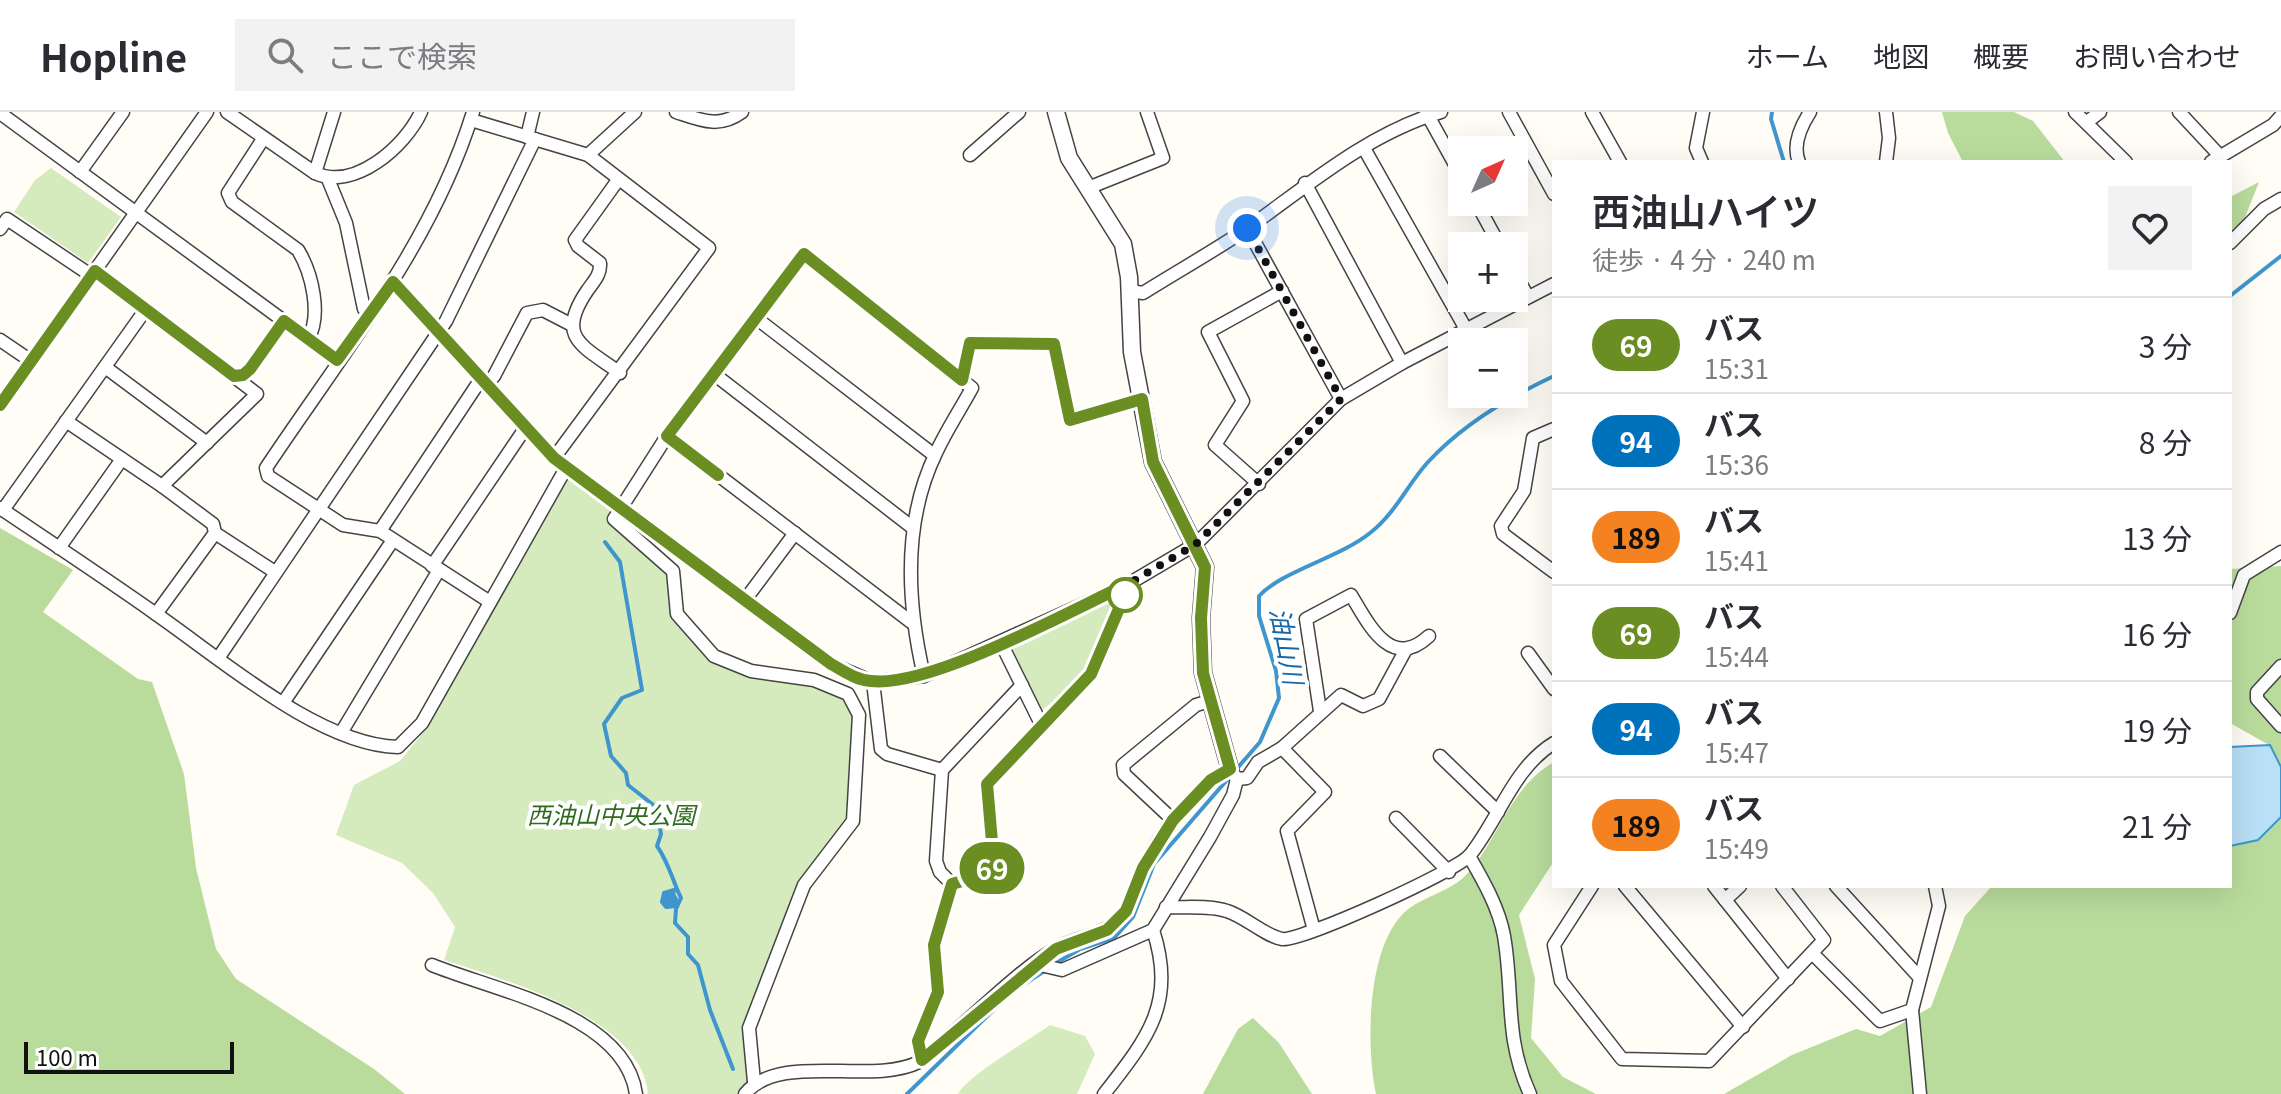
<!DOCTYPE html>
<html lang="ja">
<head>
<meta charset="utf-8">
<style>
	body { margin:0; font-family:Georgia,"Noto Sans JP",serif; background:#f2f2f3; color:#2b2b33; height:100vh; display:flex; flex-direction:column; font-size:30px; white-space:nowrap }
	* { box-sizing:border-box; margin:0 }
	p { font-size:26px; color:#7c7c81 }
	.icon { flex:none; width:44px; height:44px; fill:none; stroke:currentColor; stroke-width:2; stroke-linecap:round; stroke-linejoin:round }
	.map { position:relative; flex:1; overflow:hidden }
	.sheet { position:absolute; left:1552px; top:48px; width:680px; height:728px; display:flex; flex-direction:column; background:#fff; border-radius:0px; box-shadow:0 8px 32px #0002 }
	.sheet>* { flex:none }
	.badge { padding:0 16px; border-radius:26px; font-size:28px; line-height:52px }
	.needle { width:52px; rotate:45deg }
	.controls { position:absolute; left:1448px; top:24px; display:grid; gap:16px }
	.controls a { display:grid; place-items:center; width:80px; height:80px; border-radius:0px; background:#fff; box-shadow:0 8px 32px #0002; font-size:40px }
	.scale { position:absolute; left:24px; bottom:20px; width:210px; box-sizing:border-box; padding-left:8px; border:4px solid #111; border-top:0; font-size:22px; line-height:28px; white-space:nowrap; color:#111; -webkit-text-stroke:6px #fff; paint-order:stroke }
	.you { position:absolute; width:40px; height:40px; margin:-20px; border:6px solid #fff; border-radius:50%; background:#1a73e8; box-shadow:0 0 0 12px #1a73e833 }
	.map>.badge { position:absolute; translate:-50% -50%; box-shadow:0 0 0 4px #fff }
	.round { display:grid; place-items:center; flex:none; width:84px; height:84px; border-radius:0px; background:#f2f2f3 }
	.overview { display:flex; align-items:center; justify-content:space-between; height:136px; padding:0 40px }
	h1 { font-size:38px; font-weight:600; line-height:60px }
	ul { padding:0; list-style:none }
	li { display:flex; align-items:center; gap:24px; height:96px; padding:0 40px; border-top:2px solid #e1e1e2 }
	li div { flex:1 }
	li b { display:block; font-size:30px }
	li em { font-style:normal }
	li .badge { min-width:88px; font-weight:700; text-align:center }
	header { display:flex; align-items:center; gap:48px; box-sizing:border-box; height:112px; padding:0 40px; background:#fff; border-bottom:2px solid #e1e1e2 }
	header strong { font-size:38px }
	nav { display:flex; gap:44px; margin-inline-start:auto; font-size:28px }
	.search { width:560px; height:72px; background:#f2f2f3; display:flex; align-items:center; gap:20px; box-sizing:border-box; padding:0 28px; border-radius:0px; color:#7c7c81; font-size:30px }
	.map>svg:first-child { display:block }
	.green { fill:#d5ebbd }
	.forest { fill:#b9dc9c }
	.water { fill:#b9e0f7; stroke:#3f96cf; stroke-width:2 }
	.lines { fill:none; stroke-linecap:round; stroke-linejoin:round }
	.stream { stroke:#3f96cf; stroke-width:4 }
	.minor-casing { stroke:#444; stroke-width:15 }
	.tertiary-casing { stroke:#444; stroke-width:19 }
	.minor { stroke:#fff; stroke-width:12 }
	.tertiary { stroke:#fff; stroke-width:16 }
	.line-casing { stroke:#fff; stroke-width:18 }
	.line { stroke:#6b8e23; stroke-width:12 }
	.walk { stroke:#111; stroke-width:8; stroke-dasharray:0 14.4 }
	.stop-dot { fill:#fff; stroke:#6b8e23; stroke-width:4 }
	.labels { text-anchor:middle; stroke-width:8; stroke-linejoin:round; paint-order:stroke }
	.park-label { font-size:24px; font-style:italic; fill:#2f6b1f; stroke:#fff }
	.water-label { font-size:26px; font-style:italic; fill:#1768a6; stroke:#fff }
</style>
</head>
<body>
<header>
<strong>Hopline</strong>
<div class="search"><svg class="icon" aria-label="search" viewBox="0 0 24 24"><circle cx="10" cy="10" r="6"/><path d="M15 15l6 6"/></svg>ここで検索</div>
<nav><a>ホーム</a><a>地図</a><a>概要</a><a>お問い合わせ</a></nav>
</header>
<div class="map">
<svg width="2281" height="982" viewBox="0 0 2281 982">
	<rect width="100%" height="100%" fill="#fffdf5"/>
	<g class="green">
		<path d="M51,56L121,105L88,151L14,100L35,68Z"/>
		<path d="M571,361L619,396L614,408L673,459L677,502L714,544L848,582L859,603L853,709L803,773L749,916L754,970L745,982H648C642,906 505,868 444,848L455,815L433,781L402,751L336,723L354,673L400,649L427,616Z"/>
		<path d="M1110,487L1113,490L1086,562L1040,600L1010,535Z"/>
		<path d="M1050,913L1085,924L1095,942L1077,982H958C968,963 1028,929 1050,913Z"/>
	</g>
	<g class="forest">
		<path d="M1942,0H2014L2033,9L2065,50H1963L1948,21Z"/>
		<path d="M2259,70L2230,143V144V85Z"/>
		<path d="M0,416L73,458L43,500L138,567L152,570L184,662L196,756L216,837L236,867L374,957L405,982H0Z"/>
		<path d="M2281,454V655L2269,633L2230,611V457Z"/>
		<path d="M1554,650V749L1519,803L1535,867L1531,926L1563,965L1596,982H1376C1366,935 1367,841 1401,804C1418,785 1446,782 1464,765C1498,731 1508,676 1554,650Z"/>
		<path d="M2281,705V982H1724L1792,943L1856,917L1880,924L1931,895L1965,804L1992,774H2230V734L2258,728Z"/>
		<path d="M1253,906L1279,931L1312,982H1203L1238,917Z"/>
	</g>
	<path class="water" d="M2270,633L2281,655V705L2258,728L2230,734V635Z"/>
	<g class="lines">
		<g class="stream">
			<path d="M1772,0L1771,7L1784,50"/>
			<path d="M2230,184L2281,144"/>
			<path d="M605,430L620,450L642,578L622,586L604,612L611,644L626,661L628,673L656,695L661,722L657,734C669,751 673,770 681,786L676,797L675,811L688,825V842L698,853L710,898L733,957"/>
			<path d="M674,778L664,781L662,790L666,795L676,794"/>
			<path d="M671,788L669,786L673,785L674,790L668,791L666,785L673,782L677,789L674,793L669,794L664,788L666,782L674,780"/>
			<path d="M1053,853L1080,837L1114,826L1133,805L1154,752L1260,630L1279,586L1276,559L1259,504V484C1282,459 1339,446 1370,421C1395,402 1407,373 1428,350C1461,314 1509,285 1554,264"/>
			<path d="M907,982L1012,880L1046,858"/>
		</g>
		<g class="minor-casing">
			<g id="minor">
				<path d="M227,0L315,61"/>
				<path d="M334,0L315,61C354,79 405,35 421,0"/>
				<path d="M473,0C433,131 341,243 266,356L268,364L343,413L380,419L490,490"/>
				<path d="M676,0C700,8 719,17 742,0"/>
				<path d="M1426,0L1462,65"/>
				<path d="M1509,0L1554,82"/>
				<path d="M1592,0L1620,50"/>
				<path d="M1886,0L1889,26L1886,50"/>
				<path d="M2075,0L2126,50"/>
				<path d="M2179,0L2220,44"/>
				<path d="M0,1L337,248"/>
				<path d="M471,8L588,43L709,136L554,346"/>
				<path d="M2087,10L2100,0"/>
				<path d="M527,25L533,0"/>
				<path d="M263,27L228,81L232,90L298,138C312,161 322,203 308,227"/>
				<path d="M1365,38L1467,219"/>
				<path d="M588,43L635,0"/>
				<path d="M970,43L1019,0"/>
				<path d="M1702,50L1696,36L1703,0"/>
				<path d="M1799,50C1792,33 1801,14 1810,0"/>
				<path d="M2211,50L2273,13L2281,4"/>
				<path d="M80,60L123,0"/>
				<path d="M328,67L346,111L364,197L370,201"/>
				<path d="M618,68L575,128L578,134L600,151C601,163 593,170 587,179C555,226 583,234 620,261"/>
				<path d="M1305,71L1402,251"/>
				<path d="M1088,76L1163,46L1147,0"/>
				<path d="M1476,90L1500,134"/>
				<path d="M1247,116L1341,287"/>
				<path d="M0,117L7,107L92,164"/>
				<path d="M2230,131L2264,97L2281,87"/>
				<path d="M1514,160L1528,185"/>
				<path d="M393,170L554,346L831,552L873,570L924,564L1130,471L1196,432L1341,287L1402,251L1554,172"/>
				<path d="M1130,179L1143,181C1178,159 1214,139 1248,116C1308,73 1369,21 1441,0"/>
				<path d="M756,206L934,343"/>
				<path d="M0,228L31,249"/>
				<path d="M105,255L207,331"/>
				<path d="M714,262L913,416"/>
				<path d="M234,264L243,263L250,257L284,209"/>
				<path d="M962,268L970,231L1054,232L1070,308L1142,287"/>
				<path d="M486,272L494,264L527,201L543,198L572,213"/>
				<path d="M0,293L207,0"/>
				<path d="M66,309L162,374L257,282L95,159"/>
				<path d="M1554,317L1533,326L1524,379L1501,414L1503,422L1554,460"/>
				<path d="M667,324L911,510"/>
				<path d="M1259,372L1215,333L1243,289L1208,220L1282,179"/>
				<path d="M0,396C52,431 105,466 156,502C220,546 319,633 398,635L422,611L566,356"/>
				<path d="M3,398L146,197"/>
				<path d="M380,419L481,267"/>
				<path d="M215,421L275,460"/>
				<path d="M59,436L122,347"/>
				<path d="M432,454L526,315"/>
				<path d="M745,488L795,421"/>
				<path d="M2230,501L2244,463L2281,440"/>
				<path d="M156,502L215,421L213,412L162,374"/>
				<path d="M1001,531L1042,614"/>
				<path d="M1528,541L1554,577"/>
				<path d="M219,545L446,209L535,27"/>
				<path d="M2281,554L2257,580V587L2281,614"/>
				<path d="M873,570L881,637L887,642L942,658"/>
				<path d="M283,591L393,428"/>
				<path d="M1320,599L1306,507L1351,483C1369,513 1391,559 1429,524"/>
				<path d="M341,621L439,458"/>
				<path d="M1282,636L1325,680L1287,719L1314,818"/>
				<path d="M1440,644L1498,700"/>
				<path d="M1237,667L1247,666L1258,650L1282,636L1341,583L1363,594L1379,587L1405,539"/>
				<path d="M1396,706L1449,760"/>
				<path d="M1173,708L1124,662L1123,653L1196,593L1210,589"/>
				<path d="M1469,744C1483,768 1499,796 1504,824C1514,882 1504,925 1530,982"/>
				<path d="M952,772L940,760L936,749L942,658L1022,573"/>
				<path d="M1592,774L1554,833L1561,869L1622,947L1709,949L1824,828L1782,774"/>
				<path d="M1625,774L1743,915"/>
				<path d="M1714,774L1788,867"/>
				<path d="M1836,774L1920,866"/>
				<path d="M1725,788L1740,774"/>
				<path d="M1166,795C1185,796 1210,793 1227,799C1246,805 1263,823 1282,827C1300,830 1457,759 1470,743C1499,707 1513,656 1554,631"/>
				<path d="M1812,841L1880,909L1912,898L1939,794L1935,774"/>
				<path d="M1036,852L1062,858L1153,818L1210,725L1233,683L1237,667"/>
				<path d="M432,853C495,879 625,902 636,982"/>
				<path d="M1912,898L1920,982"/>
				<path d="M922,948L918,929L938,880L934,833L952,772L989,761L994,753L987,672L1091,562L1130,471"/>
				<path d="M754,970L749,916L804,773L853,709L859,603L848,582L814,568L751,559L714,544L677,502L673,459L614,407L667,324L804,142L972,276C960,298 946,319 936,341C902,411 907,491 924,564"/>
				<path d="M745,982C779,939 871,974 919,950C933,943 945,928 956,918C988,891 1019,859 1055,837C1079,823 1106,824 1124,802C1134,789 1136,771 1143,757C1161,718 1193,678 1230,657L1237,667"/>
				<path d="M1104,982C1147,927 1177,891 1153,818"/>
			</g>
		</g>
		<g class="tertiary-casing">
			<path id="tertiary" d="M1056,0L1069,46L1123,132L1129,165L1132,240L1153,350L1205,455L1201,506L1203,561L1230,657"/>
		</g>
		<use href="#minor" class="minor"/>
		<use href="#tertiary" class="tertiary"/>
	</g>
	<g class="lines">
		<g class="line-casing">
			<path id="line" d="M0,293L95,159L234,264L243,263L250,257L284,209L337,248L393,170L554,346L831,552C844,559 856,568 871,569C931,576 1071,498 1130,471L1091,562L987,672L994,753L989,761L952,772L934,833L938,880L918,929L922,948L1056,837L1107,818L1126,799L1143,756L1173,708L1211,668L1230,657L1203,561L1201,506L1205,455L1153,350L1142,287L1070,308L1054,232L970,231L962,268L804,142L667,324L718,363"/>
		</g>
		<use href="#line" class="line"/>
		<path class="walk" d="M1125,483L1120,494L1130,471L1196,432L1341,287L1247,116"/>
	</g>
	<circle class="stop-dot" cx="1125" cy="483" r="16"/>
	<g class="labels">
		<g class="park-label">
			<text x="611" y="712">西油山中央公園</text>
		</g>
		<g class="water-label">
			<text transform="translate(1286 534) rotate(79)" y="9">油山川</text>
		</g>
	</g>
</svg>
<div class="controls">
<a><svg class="needle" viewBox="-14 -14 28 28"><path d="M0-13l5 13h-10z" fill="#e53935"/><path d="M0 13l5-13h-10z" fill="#7c7c81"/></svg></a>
<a>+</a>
<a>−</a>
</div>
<div class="scale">100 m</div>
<div class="you" style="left:1247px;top:116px"></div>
<b class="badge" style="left:992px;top:756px;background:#6b8e23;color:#fff">69</b>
<section class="sheet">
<div class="overview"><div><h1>西油山ハイツ</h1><p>徒歩 · 4 分 · 240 m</p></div><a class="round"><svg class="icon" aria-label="heart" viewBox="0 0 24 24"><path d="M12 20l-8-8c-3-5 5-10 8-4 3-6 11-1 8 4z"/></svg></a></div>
<ul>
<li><span class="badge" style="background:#6b8e23;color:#fff">69</span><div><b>バス</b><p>15:31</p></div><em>3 分</em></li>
<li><span class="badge" style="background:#0072bc;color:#fff">94</span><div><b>バス</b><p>15:36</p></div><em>8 分</em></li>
<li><span class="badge" style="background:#f58220;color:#111">189</span><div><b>バス</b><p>15:41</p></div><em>13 分</em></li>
<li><span class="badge" style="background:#6b8e23;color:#fff">69</span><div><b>バス</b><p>15:44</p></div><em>16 分</em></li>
<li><span class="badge" style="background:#0072bc;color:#fff">94</span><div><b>バス</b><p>15:47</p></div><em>19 分</em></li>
<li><span class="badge" style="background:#f58220;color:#111">189</span><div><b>バス</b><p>15:49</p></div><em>21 分</em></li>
</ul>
</section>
</div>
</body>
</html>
